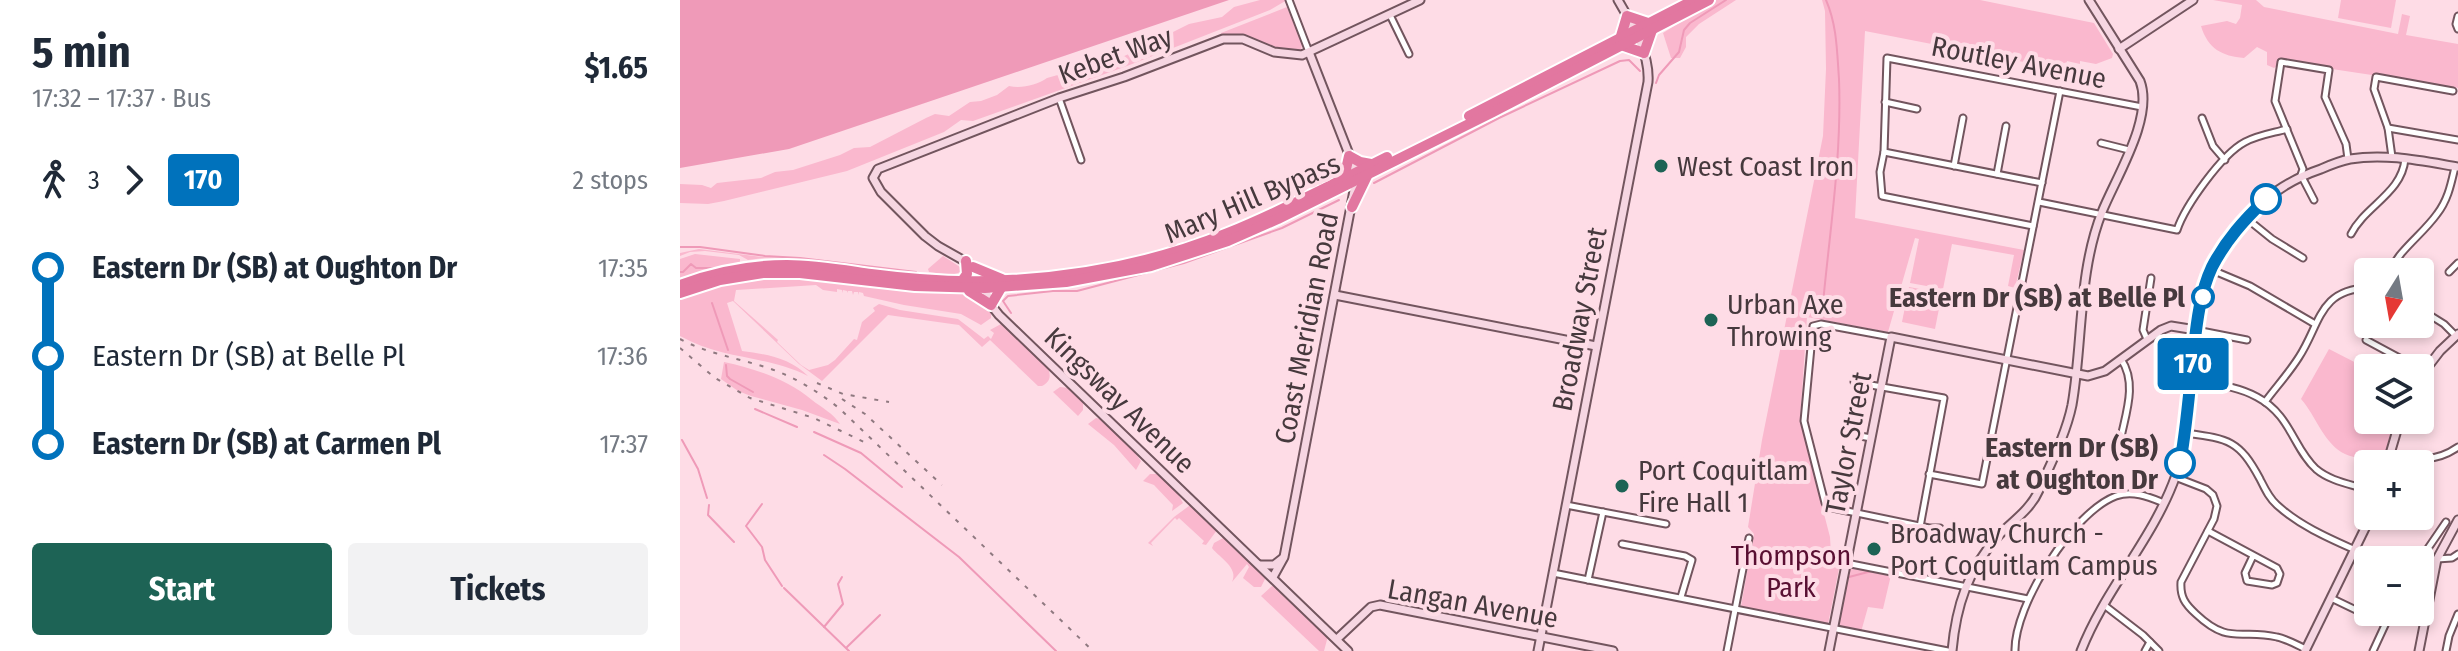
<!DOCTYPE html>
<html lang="en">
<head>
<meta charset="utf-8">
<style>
	body { margin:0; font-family:"Fira Sans Condensed",sans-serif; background:#f2f2f3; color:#1f2937; height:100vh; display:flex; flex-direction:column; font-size:30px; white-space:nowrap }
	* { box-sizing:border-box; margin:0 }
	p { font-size:26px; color:#747a83 }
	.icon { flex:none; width:44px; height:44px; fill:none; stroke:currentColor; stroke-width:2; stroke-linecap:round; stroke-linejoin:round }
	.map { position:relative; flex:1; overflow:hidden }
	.sheet { display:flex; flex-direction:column; background:#fff; width:680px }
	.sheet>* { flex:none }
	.badge { padding:0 16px; border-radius:6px; font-size:28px; line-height:52px }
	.needle { width:52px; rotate:191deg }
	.fabs { position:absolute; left:1674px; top:258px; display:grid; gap:16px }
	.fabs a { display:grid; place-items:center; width:80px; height:80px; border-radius:8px; background:#fff; box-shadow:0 4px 12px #0003; font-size:40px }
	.map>.badge { position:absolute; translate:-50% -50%; box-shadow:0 0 0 4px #fff }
	.legs { display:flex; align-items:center; gap:12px; height:88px; padding:0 32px; font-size:26px }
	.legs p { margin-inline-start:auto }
	.head { display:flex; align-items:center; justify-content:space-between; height:136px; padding:0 32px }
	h1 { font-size:44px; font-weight:700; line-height:60px }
	.primary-button { display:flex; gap:16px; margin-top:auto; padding:16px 32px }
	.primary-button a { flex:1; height:92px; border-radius:8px; background:#1d6355; color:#fff; font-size:32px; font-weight:700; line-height:92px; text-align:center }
	.primary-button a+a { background:#f2f2f3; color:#1f2937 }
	ul { padding:0 32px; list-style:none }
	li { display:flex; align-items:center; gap:28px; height:88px; font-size:30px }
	li i { display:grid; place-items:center; width:12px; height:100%; margin:0 10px; background:currentColor }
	li i::after { content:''; width:20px; height:20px; margin:-10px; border:6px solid; border-radius:50%; background:#fff }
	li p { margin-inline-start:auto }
	li:first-child i { background:linear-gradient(#0000 50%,currentColor 0) }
	li:last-child i { background:linear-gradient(currentColor 50%,#0000 0) }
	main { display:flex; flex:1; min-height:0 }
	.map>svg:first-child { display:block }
	.green { fill:#fab8ce }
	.water { fill:#ef9ab8 }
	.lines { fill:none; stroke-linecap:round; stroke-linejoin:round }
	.stream { stroke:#ef9ab8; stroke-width:2 }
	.street-casing { stroke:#72555e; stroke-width:9 }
	.secondary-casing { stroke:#72555e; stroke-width:11 }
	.highway-casing { stroke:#fff; stroke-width:14 }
	.street { stroke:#fff; stroke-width:5 }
	.secondary { stroke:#f6d6e2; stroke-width:7 }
	.highway { stroke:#e277a0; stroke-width:10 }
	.rail { stroke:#8f7980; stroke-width:2; stroke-dasharray:4 8; stroke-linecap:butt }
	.line-1-casing { stroke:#fff; stroke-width:18 }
	.line-1 { stroke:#0072bc; stroke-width:12 }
	.poi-dot { fill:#1d6355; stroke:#fedce6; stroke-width:3 }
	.stop-1-dot { fill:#fff; stroke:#0072bc; stroke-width:4 }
	.labels { text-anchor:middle; stroke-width:8; stroke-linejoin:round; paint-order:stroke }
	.street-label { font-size:28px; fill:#46393d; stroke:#fedce6 }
	.poi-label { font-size:28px; fill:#46393d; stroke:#fedce6; text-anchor:start }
	.stop-label { font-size:28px; font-weight:bold; fill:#46393d; stroke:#fedce6; text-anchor:end }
	.park-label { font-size:28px; fill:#590f32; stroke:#fedce6 }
</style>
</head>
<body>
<main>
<section class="sheet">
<div class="head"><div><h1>5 min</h1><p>17:32 – 17:37 · Bus</p></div><b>$1.65</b></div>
<div class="legs"><svg class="icon" aria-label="walk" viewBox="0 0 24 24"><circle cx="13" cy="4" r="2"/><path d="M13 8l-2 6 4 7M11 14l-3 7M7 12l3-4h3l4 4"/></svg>3<svg class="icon" aria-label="forward" viewBox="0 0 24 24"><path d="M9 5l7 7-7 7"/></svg><b class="badge" style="background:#0072bc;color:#fff">170</b><p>2 stops</p></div>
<ul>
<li><i style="color:#0072bc"></i><b>Eastern Dr (SB) at Oughton Dr</b><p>17:35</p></li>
<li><i style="color:#0072bc"></i><span>Eastern Dr (SB) at Belle Pl</span><p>17:36</p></li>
<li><i style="color:#0072bc"></i><b>Eastern Dr (SB) at Carmen Pl</b><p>17:37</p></li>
</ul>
<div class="primary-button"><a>Start</a><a>Tickets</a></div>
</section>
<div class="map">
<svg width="1778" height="651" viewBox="0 0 1778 651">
	<rect width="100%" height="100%" fill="#fedce6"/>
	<g class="green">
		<path d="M580,0H607L590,10L447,66L293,121L281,120L264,132L167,171L44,201L28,204L0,203V184L22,185L31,188L37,183L81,178L95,172L113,170L160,155L174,148L190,147L246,118L255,114L269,116L290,102L301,101L317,95L329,86C341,89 357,85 367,78L442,57L451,53L461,44L479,39L509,24L542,17L554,7Z"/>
		<path d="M1036,0H1056L1019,24L1006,37V47L1000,58H991L983,33Z"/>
		<path d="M1142,0H1300L1414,23L1433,54L1432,58L1416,64L1400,61V64L1387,61L1385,70L1185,31L1175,218L1344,250L1335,288L1328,286L1334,255L1272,244L1263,289L1230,283L1239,239L1235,238L1208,332L1127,317L1120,421L1150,537L1151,554L1160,564L1148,624L1061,606L1074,534L1068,527L1082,440L1143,136L1146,69L1145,11Z"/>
		<path d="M1533,0H1576L1584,7L1718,34L1722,14L1730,16L1726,35L1778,44V88L1652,69L1608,59L1594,68L1587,65V52L1577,47L1564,58C1542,56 1528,49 1521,26L1547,21L1556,24L1560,18L1562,5Z"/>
		<path d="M1661,0H1716L1711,28L1658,18Z"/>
		<path d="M607,7L622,44L621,51C591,53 573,32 542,36L541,33Z"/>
		<path d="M19,249L82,257L132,259L85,258L68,260L59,255L25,251L10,252L0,256V253Z"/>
		<path d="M15,254L60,259V262L0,281V259Z"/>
		<path d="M263,256L280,267L281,272L271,275L249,272L248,269Z"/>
		<path d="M95,277H129L229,291L285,294L302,301L311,312V318L301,325L281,314L224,305L184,296L183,293L179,292L178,295V292H174L173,295L172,291H168V293L167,291L163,290L162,293V290L157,289V292L143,290L136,285L56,290L54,301L98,340L97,342L121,365L129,370L148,365L155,360L174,339L177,340L182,322L195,311L193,308L199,304L220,310L278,319L304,339L308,336L311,339L314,333L310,330L321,324L366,365C371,373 372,381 362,386H358L310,340L302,347L279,325L208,315L142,381L119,364L53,301L47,303L62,351C86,354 110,358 128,376C86,355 43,360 0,336V298L48,283Z"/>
		<path d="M1229,287L1262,293L1255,329L1222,322Z"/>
		<path d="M1649,349L1688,369V420H1714L1703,462C1691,460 1676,459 1665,454C1644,444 1636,416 1621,399Z"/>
		<path d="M44,362C76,369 107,379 132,400C141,407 154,414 160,424L122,410L71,396L58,391L41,379Z"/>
		<path d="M380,387L389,388L403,401V410L398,416L373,392Z"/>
		<path d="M416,418C433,421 451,447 461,461L456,470L434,445L408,424Z"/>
		<path d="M470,474H478L497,492L503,503L492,511L493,505L474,485L463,481Z"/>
		<path d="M509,506H512L537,530L526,545L522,544L524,541L499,518L497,520L495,518L471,543L473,546L468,543L494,517Z"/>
		<path d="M545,537L586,577L581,587H574L563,578L569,567L567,564L552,582C559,568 540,558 532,548L534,543Z"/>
		<path d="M1169,567L1211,575L1203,609L1188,607L1181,632L1157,626Z"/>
		<path d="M592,586L596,587L630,622L648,636L644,651H639L581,596Z"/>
	</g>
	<path class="water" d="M0,0H549L109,149L0,168Z"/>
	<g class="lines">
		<g class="stream">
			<path d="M976,83L979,75L999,52L1004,30L1010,23L1046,0"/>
			<path d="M694,183L819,118L940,61L949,60L960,71"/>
			<path d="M0,247H20L85,256L120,258L236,272"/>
			<path d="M0,272H3L11,264L16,268H33"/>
			<path d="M32,303L48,350"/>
			<path d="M331,313L323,301L328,296L373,291H397L504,263L602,228L659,200"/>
			<path d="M1142,314C1149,235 1162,158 1159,79C1157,52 1157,25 1146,0"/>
			<path d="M46,365L47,376L50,379L73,392"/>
			<path d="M75,409L117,427"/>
			<path d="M134,432L181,453L222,487"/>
			<path d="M2,440L18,469L27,498"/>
			<path d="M144,455L165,469L279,557L376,651"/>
			<path d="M82,504L66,526L82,547L85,560L102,586"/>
			<path d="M29,505L28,515L54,542"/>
			<path d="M1169,577L1192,571"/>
			<path d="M104,588L169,651"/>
			<path d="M144,627L163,604L158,584L162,577"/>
			<path d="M167,647L200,615"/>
		</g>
		<g class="street-casing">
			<g id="street">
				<path d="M609,0L629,52"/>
				<path d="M710,15L729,54"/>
				<path d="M1778,16L1776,24L1778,29"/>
				<path d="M379,98L401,160"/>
				<path d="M1205,102L1237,109"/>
				<path d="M1522,118L1533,146L1545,160"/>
				<path d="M1708,128L1778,140"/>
				<path d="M1421,143L1449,150"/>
				<path d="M1204,152L1362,183"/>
				<path d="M1712,157L1708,128L1694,89L1696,77L1773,91"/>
				<path d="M1274,166L1283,118"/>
				<path d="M1317,174L1326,126"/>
				<path d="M1634,200L1621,175L1623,169L1595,101L1601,62L1649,70L1645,97L1666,144L1668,159"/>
				<path d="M1359,202L1497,230C1505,206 1542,154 1565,142C1578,135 1593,133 1607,129"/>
				<path d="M1566,218L1592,239L1623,258"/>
				<path d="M1353,226L1202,196L1200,172L1204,152L1207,58L1462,107"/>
				<path d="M1671,234C1685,206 1722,193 1725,159"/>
				<path d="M1532,270L1570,286L1635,324"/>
				<path d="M1709,272C1721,248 1742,235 1757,214C1768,200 1771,184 1775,167"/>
				<path d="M1769,272L1778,263"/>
				<path d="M1740,309L1764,324L1776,336"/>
				<path d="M1516,330L1567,340"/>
				<path d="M1211,337L1141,324L1133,326L1124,421L1145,503L1148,507L1249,528H1260"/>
				<path d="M1467,339L1463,330L1471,278"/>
				<path d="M1686,340L1738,368"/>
				<path d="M1511,380C1534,384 1557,386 1577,397C1611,415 1613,448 1636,469C1650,481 1670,484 1688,490"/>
				<path d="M1174,382L1264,398L1240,527"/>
				<path d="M1585,402C1596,387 1609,373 1619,357C1640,325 1639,289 1688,288"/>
				<path d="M1164,433L1191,438"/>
				<path d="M1506,433C1549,439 1559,440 1580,479C1585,489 1589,498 1597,505C1619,525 1646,537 1673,549"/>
				<path d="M1440,442C1445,415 1458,384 1441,359"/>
				<path d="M1710,453C1736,460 1755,463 1778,447"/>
				<path d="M1249,474L1302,484L1380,91"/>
				<path d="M1495,477L1526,489L1533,495L1537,506L1534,519L1501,582C1500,597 1505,604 1516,614C1550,646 1560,628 1597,637C1607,639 1617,645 1626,649"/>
				<path d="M886,505L986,524"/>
				<path d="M1528,531L1597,568L1600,574L1597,583L1592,585L1567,581L1565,573L1573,556"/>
				<path d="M942,544L1005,556L1012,560L1001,597"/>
				<path d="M1757,559L1772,558L1778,554"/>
				<path d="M1740,560L1766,522"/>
				<path d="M1166,563L1348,599"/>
				<path d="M873,573L1268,651"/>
				<path d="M908,580L923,512"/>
				<path d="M1651,598L1705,624"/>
				<path d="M1424,605L1463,635L1479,651"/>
				<path d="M1047,651L1069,538"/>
				<path d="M1335,651C1334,605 1393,512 1436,496C1453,490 1469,497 1484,503"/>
				<path d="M1465,651L1470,642"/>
				<path d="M1693,651L1711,612"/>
				<path d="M1766,651L1769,636L1778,614"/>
			</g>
		</g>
		<g class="secondary-casing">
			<g id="secondary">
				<path d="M1439,49L1513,0"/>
				<path d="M288,263L258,246L245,236L201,192L193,178L198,169L379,98L444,77L543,39H563L594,52L622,55L740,0"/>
				<path d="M304,286L311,305L319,315L668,651"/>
				<path d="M655,295L916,346"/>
				<path d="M1740,377L1760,351L1778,334"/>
				<path d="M1707,464L1720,420"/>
				<path d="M580,565H594L603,558"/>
				<path d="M593,577L604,557L676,180V172L629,52"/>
				<path d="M657,639L691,607L700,605L933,651"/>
				<path d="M858,651L968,82C970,53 952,24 938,0"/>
				<path d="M1149,651L1211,337L1408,376L1425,371L1481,330L1491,326L1516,330"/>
				<path d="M1272,651C1276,606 1288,569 1319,535C1333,521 1351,509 1359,490C1371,463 1386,434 1392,405C1403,342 1398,272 1422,212C1436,177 1474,118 1460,81L1409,0"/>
				<path d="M1401,651C1425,589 1474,538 1496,475C1512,428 1508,375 1516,326C1529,253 1570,193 1641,169C1650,165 1660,161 1670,159C1706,153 1742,161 1778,167"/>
				<path d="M1625,651L1691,516"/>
				<path d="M1739,651L1757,559L1778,520"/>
			</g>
		</g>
		<g class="highway-casing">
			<g id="highway">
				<path d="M941,36L947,16L968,23"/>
				<path d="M941,45L964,53L972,30"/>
				<path d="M789,116L1014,0"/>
				<path d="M664,178L669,156L680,162L691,164"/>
				<path d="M672,207L687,176"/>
				<path d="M293,267L322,279"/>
				<path d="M282,281L287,274L286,261"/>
				<path d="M0,285C34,272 70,265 107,265C135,265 163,270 191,274C229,279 268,282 306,281C388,279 472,264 548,233C603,211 655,183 707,157"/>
				<path d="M289,291L311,305L321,288"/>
				<path d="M0,293L40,280L83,273H120L235,286L305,288L386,282L471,266L548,241L598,219L813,112L1029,0"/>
			</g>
		</g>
		<use href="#street" class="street"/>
		<use href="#secondary" class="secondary"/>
		<use href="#highway" class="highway"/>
		<g class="rail">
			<path d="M0,339C28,354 58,358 88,368C115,377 137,391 159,408L413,651"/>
			<path d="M0,348L35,378L70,398L134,418L186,443"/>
			<path d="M137,383L163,394L209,402"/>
			<path d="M162,399L185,414L262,485"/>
		</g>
	</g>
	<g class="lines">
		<g class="line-1-casing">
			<path id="line-1" d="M1500,463C1506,431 1509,397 1512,364C1516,332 1518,297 1532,267C1546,240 1564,220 1586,199"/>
		</g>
		<use href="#line-1" class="line-1"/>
	</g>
	<g class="poi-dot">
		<circle cx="981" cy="166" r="8"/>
		<circle cx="1031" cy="320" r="8"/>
		<circle cx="942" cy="486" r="8"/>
		<circle cx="1194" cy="549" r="8"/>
	</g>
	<g class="stop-1-dot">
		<circle cx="1586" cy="199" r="14"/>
		<circle cx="1523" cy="297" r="10"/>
		<circle cx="1500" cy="463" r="14"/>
	</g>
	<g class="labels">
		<g class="street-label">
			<text transform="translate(435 55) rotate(-20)" y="10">Kebet Way</text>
			<text transform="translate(1339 62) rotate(11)" y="10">Routley Avenue</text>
			<text transform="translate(572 198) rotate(-23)" y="10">Mary Hill Bypass</text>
			<text transform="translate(899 319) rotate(-79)" y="10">Broadway Street</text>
			<text transform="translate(626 328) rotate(-79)" y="10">Coast Meridian Road</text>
			<text transform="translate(440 400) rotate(44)" y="10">Kingsway Avenue</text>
			<text transform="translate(1168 443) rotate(-79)" y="10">Taylor Street</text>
			<text transform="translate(793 603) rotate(10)" y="10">Langan Avenue</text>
		</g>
		<g class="poi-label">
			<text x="997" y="176">West Coast Iron</text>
			<text x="1047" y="314">Urban Axe<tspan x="1047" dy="32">Throwing</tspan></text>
			<text x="958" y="480">Port Coquitlam<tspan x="958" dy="32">Fire Hall 1</tspan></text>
			<text x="1210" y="543">Broadway Church -<tspan x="1210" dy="32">Port Coquitlam Campus</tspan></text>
		</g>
		<g class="stop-label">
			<text x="1505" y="307">Eastern Dr (SB) at Belle Pl</text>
			<text x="1478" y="457">Eastern Dr (SB)<tspan x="1478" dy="32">at Oughton Dr</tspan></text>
		</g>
		<g class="park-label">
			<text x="1111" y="565">Thompson<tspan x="1111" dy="32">Park</tspan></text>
		</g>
	</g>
</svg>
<div class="fabs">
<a><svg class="needle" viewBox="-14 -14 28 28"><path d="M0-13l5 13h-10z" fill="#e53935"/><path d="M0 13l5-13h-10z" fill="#747a83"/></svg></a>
<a><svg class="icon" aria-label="layers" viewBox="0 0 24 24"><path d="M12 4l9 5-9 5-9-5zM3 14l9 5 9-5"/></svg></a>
<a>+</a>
<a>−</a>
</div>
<b class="badge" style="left:1513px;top:364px;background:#0072bc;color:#fff">170</b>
</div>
</main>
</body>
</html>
